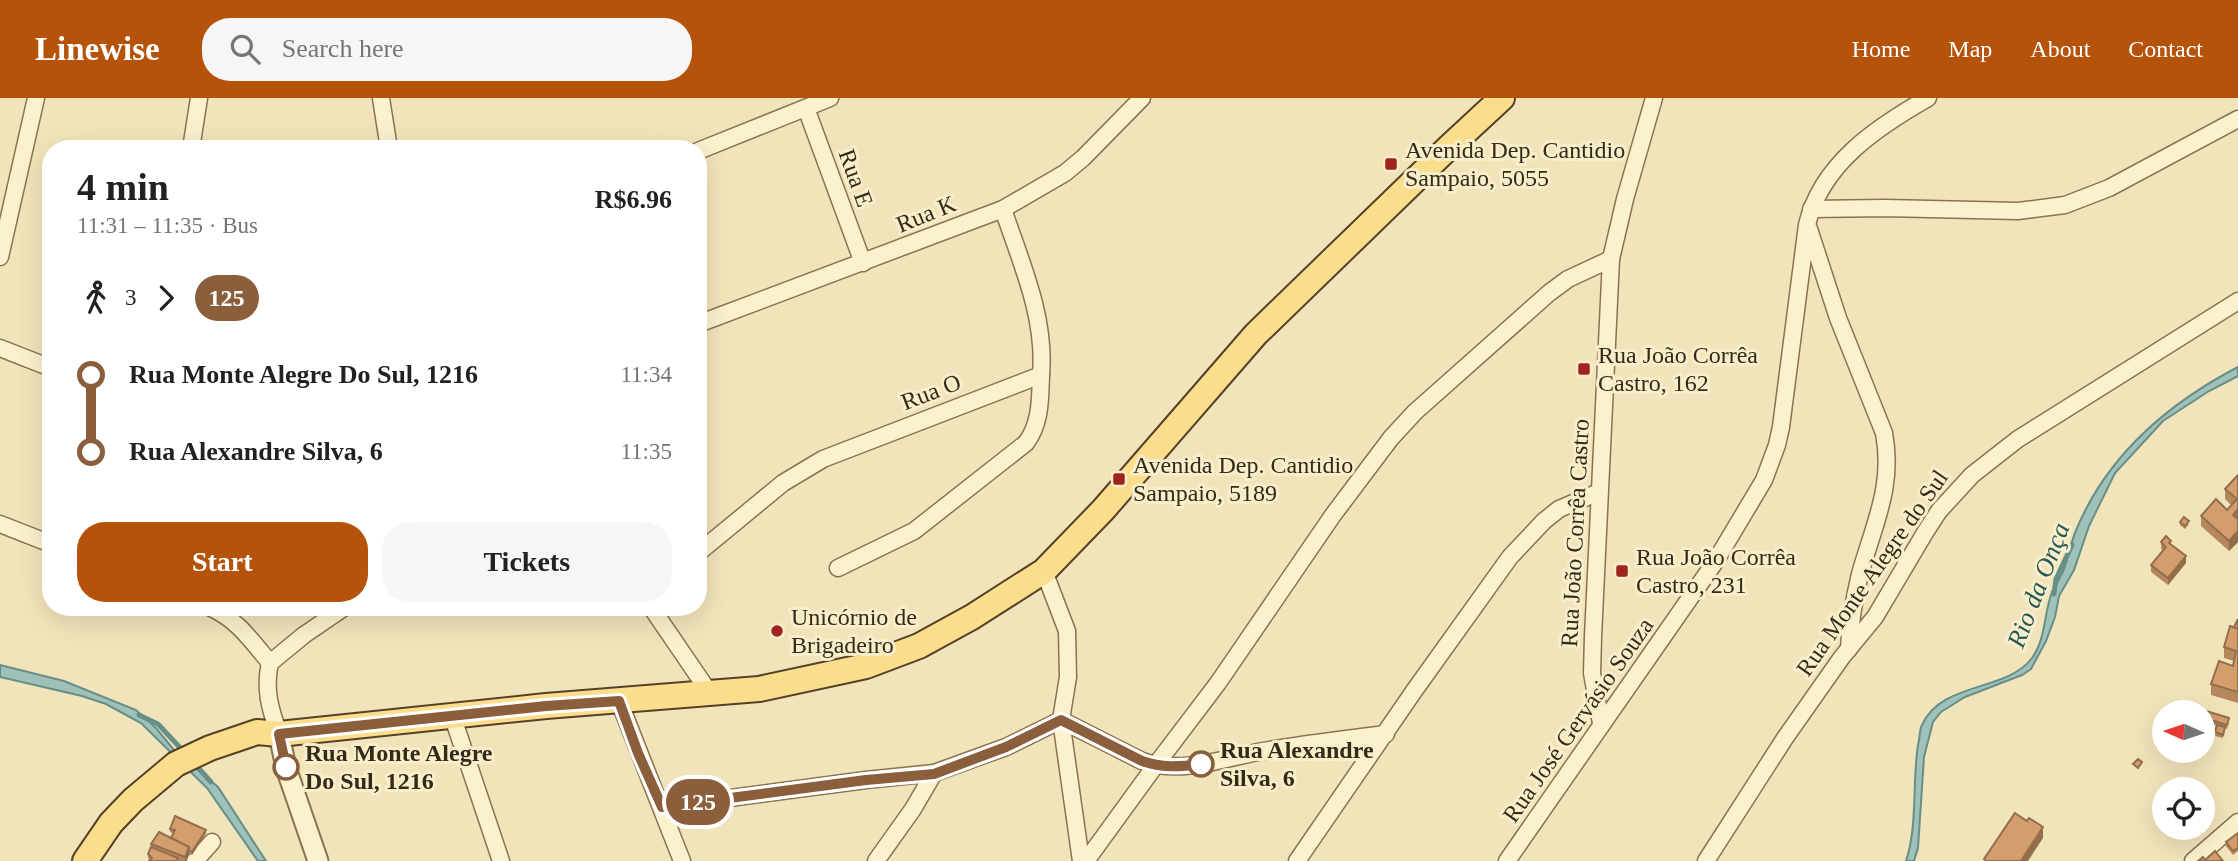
<!DOCTYPE html>
<html lang="en">
<head>
<meta charset="utf-8">
<style>
	body { margin:0; font-family:"Times New Roman",serif; background:#f6f6f6; color:#202124; height:100vh; display:flex; flex-direction:column; font-size:26px; white-space:nowrap }
	* { box-sizing:border-box; margin:0 }
	p { font-size:23px; color:#757577 }
	.icon { flex:none; width:38px; height:38px; fill:none; stroke:currentColor; stroke-width:2; stroke-linecap:round; stroke-linejoin:round }
	.map { position:relative; flex:1; overflow:hidden }
	.details { position:absolute; left:42px; top:42px; width:665px; height:476px; display:flex; flex-direction:column; background:#fff; border-radius:28px; box-shadow:0 7px 28px #0002 }
	.details>* { flex:none }
	.badge { padding:0 14px; border-radius:23px; font-size:24px; line-height:46px }
	.needle { width:46px; rotate:273deg }
	.buttons { position:absolute; left:2152px; top:602px; display:grid; gap:14px }
	.buttons a { display:grid; place-items:center; width:63px; height:63px; border-radius:50%; background:#fff; box-shadow:0 7px 28px #0002; font-size:35px }
	.map>.badge { position:absolute; translate:-50% -50%; box-shadow:0 0 0 4px #fff }
	.legs { display:flex; align-items:center; gap:10px; height:77px; padding:0 35px; font-size:23px }
	.legs p { margin-inline-start:auto }
	.summary { display:flex; align-items:center; justify-content:space-between; height:119px; padding:0 35px }
	h1 { font-size:38px; font-weight:700; line-height:52px }
	.button { display:flex; gap:14px; margin-top:auto; padding:14px 35px }
	.button a { flex:1; height:80px; border-radius:28px; background:#b45309; color:#fff; font-size:28px; font-weight:700; line-height:80px; text-align:center }
	.button a+a { background:#f6f6f6; color:#202124 }
	ul { padding:0 35px; list-style:none }
	li { display:flex; align-items:center; gap:24px; height:77px; font-size:26px }
	li i { display:grid; place-items:center; width:10px; height:100%; margin:0 9px; background:currentColor }
	li i::after { content:''; width:18px; height:18px; margin:-9px; border:5px solid; border-radius:50%; background:#fff }
	li p { margin-inline-start:auto }
	li:first-child i { background:linear-gradient(#0000 50%,currentColor 0) }
	li:last-child i { background:linear-gradient(currentColor 50%,#0000 0) }
	header { display:flex; align-items:center; gap:42px; box-sizing:border-box; height:98px; padding:0 35px; background:#b45309; color:#fff }
	header strong { font-size:33px }
	nav { display:flex; gap:38px; margin-inline-start:auto; font-size:24px }
	.search { width:490px; height:63px; background:#f6f6f6; display:flex; align-items:center; gap:18px; box-sizing:border-box; padding:0 24px; border-radius:28px; color:#757577; font-size:26px }
	.map>svg:first-child { display:block }
	.water { fill:#9fc1b9; stroke:#668f87; stroke-width:2 }
	.lines { fill:none; stroke-linecap:round; stroke-linejoin:round }
	.stream { stroke:#668f87; stroke-width:5 }
	.minor-casing { stroke:#897353; stroke-width:19 }
	.tertiary-casing { stroke:#897353; stroke-width:23 }
	.primary-casing { stroke:#564028; stroke-width:28 }
	.minor { stroke:#fcf1cd; stroke-width:16 }
	.tertiary { stroke:#fcf1cd; stroke-width:19 }
	.primary { stroke:#fade8c; stroke-width:24 }
	.wall { fill:#b6875d }
	.shaded-wall { fill:#946e4c }
	.building { fill:#d49d6c; stroke:#946e4c; stroke-width:2 }
	.line-1-casing { stroke:#fff; stroke-width:16 }
	.line-1 { stroke:#8b5e3c; stroke-width:10 }
	.poi-dot { fill:#9e241d; stroke:#f8eeca; stroke-width:2.5 }
	.stop-1-dot { fill:#fff; stroke:#8b5e3c; stroke-width:3.5 }
	.labels { text-anchor:middle; stroke-width:6; stroke-linejoin:round; paint-order:stroke }
	.poi-label { font-size:24px; fill:#372919; stroke:#f8eeca; text-anchor:start }
	.street-label { font-size:24px; fill:#372919; stroke:#f8eeca }
	.stop-label { font-size:24px; font-weight:bold; fill:#372919; stroke:#f8eeca; text-anchor:start }
	.water-label { font-size:26px; font-style:italic; fill:#275858; stroke:#f8eeca }
</style>
</head>
<body>
<header>
<strong>Linewise</strong>
<div class="search"><svg class="icon" aria-label="search" viewBox="0 0 24 24"><circle cx="10" cy="10" r="6"/><path d="M15 15l6 6"/></svg>Search here</div>
<nav><a>Home</a><a>Map</a><a>About</a><a>Contact</a></nav>
</header>
<div class="map">
<svg width="2238" height="763" viewBox="0 0 2238 763">
	<rect width="100%" height="100%" fill="#f2e4ba"/>
	<g class="water">
		<path d="M2238,269V278L2209,293L2163,323L2115,375L2089,428L2074,472L2059,498L2055,519L2046,543L2031,571L2022,577L1965,599L1941,614L1933,624L1924,659L1918,750L1914,763H1906C1918,726 1912,685 1918,647C1920,641 1919,633 1922,627C1942,583 2007,594 2032,560C2046,541 2044,514 2052,494C2056,486 2061,479 2064,471C2069,457 2071,443 2077,430C2108,357 2169,305 2238,269Z"/>
		<path d="M0,567L64,583L136,612L156,630L174,652L218,689L266,763H258L207,690L141,625L106,606L82,598L0,579Z"/>
	</g>
	<g class="lines">
		<g class="stream">
			<path d="M2054,496L2056,481L2072,447"/>
			<path d="M139,617L158,626L185,655"/>
			<path d="M194,665L211,684"/>
		</g>
		<g class="minor-casing">
			<g id="minor">
				<path d="M381,0L389,51"/>
				<path d="M806,10L863,165"/>
				<path d="M191,51L199,0"/>
				<path d="M698,53L830,0"/>
				<path d="M1811,111L1885,110L2018,113L2065,107L2109,90L2238,21"/>
				<path d="M1809,131L1838,220L1884,335C1894,388 1874,426 1860,476C1854,501 1850,525 1849,551"/>
				<path d="M0,159L36,0"/>
				<path d="M698,226L1003,111L1065,75L1083,60L1142,0"/>
				<path d="M0,250L51,270"/>
				<path d="M0,426L51,446"/>
				<path d="M698,455L783,385L823,361L1041,277C1046,219 1021,165 1003,111"/>
				<path d="M838,470L914,433L1026,345C1041,325 1040,301 1041,277"/>
				<path d="M1044,473L1067,533L1068,579L1061,622L1081,763"/>
				<path d="M209,509C237,521 251,542 270,565"/>
				<path d="M651,509L709,594"/>
				<path d="M619,603L682,763"/>
				<path d="M452,617L501,763"/>
				<path d="M1061,622L1142,663C1182,677 1223,660 1263,653C1304,646 1345,641 1386,636"/>
				<path d="M1601,625L1592,575L1593,539L1611,161L1625,101L1654,0"/>
				<path d="M279,636C270,611 264,591 270,565L304,537L345,509"/>
				<path d="M662,709L866,682L934,675L1006,649L1061,622"/>
				<path d="M195,763L212,744"/>
				<path d="M876,763L913,711L934,675"/>
				<path d="M1086,763L1155,668L1218,585L1333,417L1391,340L1415,314L1549,195L1568,181L1611,161"/>
				<path d="M1297,763L1414,593L1510,459L1544,423L1559,411L1599,394"/>
				<path d="M1507,763L1715,464L1764,382L1777,347L1781,329L1807,127C1821,66 1877,29 1928,0"/>
				<path d="M1706,763L1785,640L1842,559L1875,519L1926,433L1939,413L1972,377L2018,341L2238,203"/>
				<path d="M2193,763L2238,724"/>
			</g>
		</g>
		<g class="tertiary-casing">
			<path id="tertiary" d="M279,636L286,670L318,763"/>
		</g>
		<g class="primary-casing">
			<path id="primary" d="M85,763L111,725L133,702L176,666L210,650L257,634L279,636L546,608L759,591L866,568L919,548L972,519L1044,473L1103,412L1256,236L1448,50L1502,0"/>
		</g>
		<use href="#minor" class="minor"/>
		<use href="#tertiary" class="tertiary"/>
		<use href="#primary" class="primary"/>
	</g>
	<g class="wall">
		<path d="M2238,377V444L2229,453L2201,428V418L2227,412L2231,407L2225,401V391Z"/>
		<path d="M2180,424L2189,426L2185,431L2180,427Z"/>
		<path d="M2161,444L2171,446L2186,465L2168,487L2151,474V467L2163,453L2161,451Z"/>
		<path d="M2238,521V605L2211,597V586L2233,568L2234,563L2224,560V549Z"/>
		<path d="M2204,620L2229,623L2227,631L2225,630L2223,640L2215,638L2217,628L2204,623Z"/>
		<path d="M170,731L206,735L192,757L189,756L186,763H149L150,762L148,760V756L151,749V746L171,740L173,735L170,734Z"/>
		<path d="M2238,735V753L2233,757L2226,748V744Z"/>
	</g>
	<g class="shaded-wall">
		<path d="M2238,411V422L2233,417Z"/>
		<path d="M2238,433V444L2229,453V443Z"/>
		<path d="M2186,458V465L2168,487V480Z"/>
		<path d="M2043,729V740L2028,763H2021Z"/>
		<path d="M206,732V735L192,757V754Z"/>
		<path d="M189,749V756L186,763H185V759Z"/>
	</g>
	<g class="building">
		<path d="M2238,377V411L2233,417L2238,421V433L2229,443L2201,418L2216,401L2227,412L2237,401L2225,391Z"/>
		<path d="M2184,419L2189,423L2185,428L2180,424Z"/>
		<path d="M2166,438L2171,443L2169,445L2186,458L2168,480L2151,467L2166,449L2161,444Z"/>
		<path d="M2238,521V531L2234,529Z"/>
		<path d="M2230,528L2238,531V594L2211,586L2219,563L2233,568L2236,553L2224,549Z"/>
		<path d="M2206,613L2229,620L2227,627L2204,620Z"/>
		<path d="M2217,627L2225,629L2223,637L2215,634Z"/>
		<path d="M2138,661L2142,664L2138,670L2133,666Z"/>
		<path d="M2015,715L2027,723L2029,720L2043,729L2021,763H1987L1984,761Z"/>
		<path d="M175,718L206,732L192,754L189,752V749L171,740L175,732L170,731Z"/>
		<path d="M159,734L189,749L185,759L151,746Z"/>
		<path d="M2238,735V750L2233,753L2226,744Z"/>
		<path d="M151,749L178,760L177,763H149L152,760L148,756Z"/>
		<path d="M2215,753L2223,763H2206L2205,762Z"/>
		<path d="M2203,759L2206,763H2198Z"/>
	</g>
	<g class="lines">
		<g class="line-1-casing">
			<path id="line-1" d="M286,669L279,636L546,608L619,603L638,655L662,709L866,682L934,676L1006,649L1061,622L1142,663C1162,670 1179,669 1201,666"/>
		</g>
		<use href="#line-1" class="line-1"/>
	</g>
	<g class="poi-dot">
		<rect x="1384" y="59" width="14" height="14" rx="3.5"/>
		<rect x="1577" y="264" width="14" height="14" rx="3.5"/>
		<rect x="1112" y="374" width="14" height="14" rx="3.5"/>
		<rect x="1615" y="466" width="14" height="14" rx="3.5"/>
		<circle cx="777" cy="533" r="7"/>
	</g>
	<g class="stop-1-dot">
		<circle cx="1201" cy="666" r="12"/>
		<circle cx="286" cy="669" r="12"/>
	</g>
	<g class="labels">
		<g class="poi-label">
			<text x="1405" y="60">Avenida Dep. Cantidio<tspan x="1405" dy="28">Sampaio, 5055</tspan></text>
			<text x="1598" y="265">Rua João Corrêa<tspan x="1598" dy="28">Castro, 162</tspan></text>
			<text x="1133" y="375">Avenida Dep. Cantidio<tspan x="1133" dy="28">Sampaio, 5189</tspan></text>
			<text x="1636" y="467">Rua João Corrêa<tspan x="1636" dy="28">Castro, 231</tspan></text>
			<text x="791" y="527">Unicórnio de<tspan x="791" dy="28">Brigadeiro</tspan></text>
		</g>
		<g class="street-label">
			<text transform="translate(856 80) rotate(70)" y="8">Rua E</text>
			<text transform="translate(926 116) rotate(-22)" y="8">Rua K</text>
			<text transform="translate(931 294) rotate(-21)" y="8">Rua O</text>
			<text transform="translate(1575 435) rotate(-87)" y="8">Rua João Corrêa Castro</text>
			<text transform="translate(1872 475) rotate(-55)" y="8">Rua Monte Alegre do Sul</text>
			<text transform="translate(1578 622) rotate(-55)" y="8">Rua José Gervásio Souza</text>
		</g>
		<g class="stop-label">
			<text x="1220" y="660">Rua Alexandre<tspan x="1220" dy="28">Silva, 6</tspan></text>
			<text x="305" y="663">Rua Monte Alegre<tspan x="305" dy="28">Do Sul, 1216</tspan></text>
		</g>
		<g class="water-label">
			<text transform="translate(2038 487) rotate(-69)" y="9">Rio da Onça</text>
		</g>
	</g>
</svg>
<div class="buttons">
<a><svg class="needle" viewBox="-14 -14 28 28"><path d="M0-13l5 13h-10z" fill="#e53935"/><path d="M0 13l5-13h-10z" fill="#757577"/></svg></a>
<a><svg class="icon" aria-label="locate" viewBox="0 0 24 24"><circle cx="12" cy="12" r="6"/><path d="M12 2v4M12 18v4M2 12h4M18 12h4"/></svg></a>
</div>
<b class="badge" style="left:698px;top:704px;background:#8b5e3c;color:#fff">125</b>
<section class="details">
<div class="summary"><div><h1>4 min</h1><p>11:31 – 11:35 · Bus</p></div><b>R$6.96</b></div>
<div class="legs"><svg class="icon" aria-label="walk" viewBox="0 0 24 24"><circle cx="13" cy="4" r="2"/><path d="M13 8l-2 6 4 7M11 14l-3 7M7 12l3-4h3l4 4"/></svg>3<svg class="icon" aria-label="forward" viewBox="0 0 24 24"><path d="M9 5l7 7-7 7"/></svg><b class="badge" style="background:#8b5e3c;color:#fff">125</b></div>
<ul>
<li><i style="color:#8b5e3c"></i><b>Rua Monte Alegre Do Sul, 1216</b><p>11:34</p></li>
<li><i style="color:#8b5e3c"></i><b>Rua Alexandre Silva, 6</b><p>11:35</p></li>
</ul>
<div class="button"><a>Start</a><a>Tickets</a></div>
</section>
</div>
</body>
</html>
